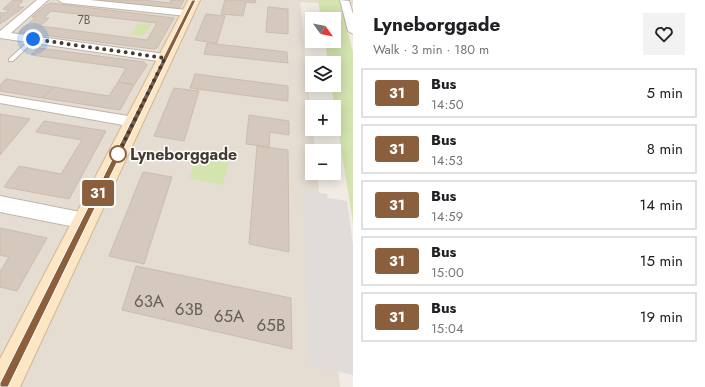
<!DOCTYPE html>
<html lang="en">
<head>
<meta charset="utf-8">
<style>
	body { margin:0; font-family:Jost,sans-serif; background:#f2f2f2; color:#202124; height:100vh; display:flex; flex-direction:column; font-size:15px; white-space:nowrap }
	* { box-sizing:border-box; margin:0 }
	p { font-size:13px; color:#757577 }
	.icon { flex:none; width:22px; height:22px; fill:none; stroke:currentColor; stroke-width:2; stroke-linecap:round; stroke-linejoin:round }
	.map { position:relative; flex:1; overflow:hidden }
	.details { display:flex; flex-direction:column; background:#fff; width:352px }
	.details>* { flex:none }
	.badge { padding:0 8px; border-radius:3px; font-size:14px; line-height:26px }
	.needle { width:26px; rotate:123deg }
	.controls { position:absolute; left:305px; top:12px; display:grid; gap:8px }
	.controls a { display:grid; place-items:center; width:36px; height:36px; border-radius:0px; background:#fff; box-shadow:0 2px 10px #0003; font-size:20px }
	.you { position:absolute; width:20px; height:20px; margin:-10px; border:3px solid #fff; border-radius:50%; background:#1a73e8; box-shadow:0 0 0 6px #1a73e833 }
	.map>.badge { position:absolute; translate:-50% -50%; box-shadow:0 0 0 2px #fff }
	.round { display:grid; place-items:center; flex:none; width:42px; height:42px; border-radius:0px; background:#f2f2f2 }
	.overview { display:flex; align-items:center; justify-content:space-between; height:68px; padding:0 20px }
	h1 { font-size:19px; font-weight:700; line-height:30px }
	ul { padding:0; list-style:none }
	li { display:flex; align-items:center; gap:12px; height:50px; margin:0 8px 6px; padding:0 12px; border:2px solid #e0e0e0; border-radius:0px }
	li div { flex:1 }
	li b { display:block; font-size:15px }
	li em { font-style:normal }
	li .badge { min-width:44px; font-weight:700; text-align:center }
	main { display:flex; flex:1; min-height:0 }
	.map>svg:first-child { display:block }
	.residential { fill:#e5dcd2 }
	.green { fill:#d3e4ae }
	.parking { fill:#dfdcd9 }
	.building { fill:#d5c8bd; stroke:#ccbcad; fill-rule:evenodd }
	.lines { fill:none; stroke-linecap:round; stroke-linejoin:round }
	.lane-casing { stroke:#bfb4aa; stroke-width:2 }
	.street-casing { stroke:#bfb4aa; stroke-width:2 }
	.secondary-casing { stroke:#cfb895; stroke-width:2 }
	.lane { fill:#fff; fill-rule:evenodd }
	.street { fill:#fff; fill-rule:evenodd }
	.secondary { fill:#fce6c3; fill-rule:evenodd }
	.line { fill:#8b5e3c; stroke:#fff }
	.walk { stroke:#433b34; stroke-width:4; stroke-dasharray:0 7.2 }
	.stop-dot { fill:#fff; stroke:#8b5e3c; stroke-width:2 }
	.labels { text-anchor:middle; stroke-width:3; stroke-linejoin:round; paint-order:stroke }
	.far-number-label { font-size:12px; fill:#685e56 }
	.stop-label { font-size:16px; font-weight:bold; fill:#433b34; stroke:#fff; text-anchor:start }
	.near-number-label { font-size:17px; fill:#685e56 }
</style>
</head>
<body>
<main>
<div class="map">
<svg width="353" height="387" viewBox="0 0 353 387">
	<rect width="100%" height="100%" fill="#f1ebe4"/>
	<path class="residential" d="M0,0H353V5L300,2L315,151H312V173H317L340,387H0Z"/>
	<g class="green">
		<path d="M318,0H339L340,2L353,52V223L331,85H334V63H328L325,41H334V19H321Z"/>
		<path d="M139,23L152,24L143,36L130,34Z"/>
		<path d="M197,153L229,159L223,185L189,178Z"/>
	</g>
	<path class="parking" d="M303,190L327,194L328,198L347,201L353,245V375L309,365Z"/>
	<g class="building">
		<path d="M13,0L23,1L17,7H24L0,24V13H5L9,10L3,9Z"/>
		<path d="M92,0H143L170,3L171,0H184L179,9Z"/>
		<path d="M225,0H256L255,3L246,2L243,16L221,14Z"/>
		<path d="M51,3L174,18L157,48L154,49L19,32L36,17H32L46,5ZM51,11L157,23L147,40L40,26L49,18H44Z"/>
		<path d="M268,7L288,9V34L266,32Z"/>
		<path d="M206,14L225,16L217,43L195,40Z"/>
		<path d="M207,43L287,52L288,63L204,54Z"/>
		<path d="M39,48L144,62L147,65L134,85L118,82L126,68L31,55Z"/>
		<path d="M195,74L288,86V101L190,88Z"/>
		<path d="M6,79L53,87L43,98L0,91V85Z"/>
		<path d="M118,82L134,85L120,110L43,98L53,87L109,96Z"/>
		<path d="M174,88L199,91L184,141L154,136Z"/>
		<path d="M0,114L30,119L0,155Z"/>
		<path d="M249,115L289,121V135L270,132L269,147L246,144Z"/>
		<path d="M44,121L106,131L69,199L4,187L19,166L61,174L82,140L36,132Z"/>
		<path d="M257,146L288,150L289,252L249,244Z"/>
		<path d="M143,172L172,177L144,264L109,256Z"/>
		<path d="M0,228L47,238L17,291L0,287V272L9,257L0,255Z"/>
		<path d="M136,266L291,298L292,349L122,310Z"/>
	</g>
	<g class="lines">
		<g class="lane-casing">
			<path id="lane" d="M33,37L36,39L35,40L13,61H9V59Z"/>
		</g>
		<g class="street-casing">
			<g id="street">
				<path d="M37,0H48L11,33L165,54L169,55L171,58L169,61L165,62L0,38V31Z"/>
				<path d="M58,0H90L187,10L192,13L187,16L63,3Z"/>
				<path d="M340,0L349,1L353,14V34L348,31Z"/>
				<path d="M0,95L134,117L139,119L141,122L139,125L134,127L0,103Z"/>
				<path d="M0,196L85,213L92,215L95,221L92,227L85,229L0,212Z"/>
			</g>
		</g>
		<g class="secondary-casing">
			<path id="secondary" d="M188,0H200L20,387H0V359Z"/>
		</g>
		<use href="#lane" class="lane"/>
		<use href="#street" class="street"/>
		<use href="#secondary" class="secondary"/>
	</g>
	<path class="line" d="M192,0H196L8,387H0V383Z"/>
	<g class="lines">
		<path class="walk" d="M33,39L165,58L118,154"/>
	</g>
	<circle class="stop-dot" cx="118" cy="154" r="8"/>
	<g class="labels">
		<g class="far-number-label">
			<text x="84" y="24">7B</text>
		</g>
		<g class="stop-label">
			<text x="130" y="160">Lyneborggade</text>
		</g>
		<g class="near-number-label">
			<text x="149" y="307">63A</text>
			<text x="189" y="315">63B</text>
			<text x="229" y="322">65A</text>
			<text x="271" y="331">65B</text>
		</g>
	</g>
</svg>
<div class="controls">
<a><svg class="needle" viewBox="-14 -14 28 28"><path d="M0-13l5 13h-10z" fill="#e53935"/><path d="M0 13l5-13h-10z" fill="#757577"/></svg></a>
<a><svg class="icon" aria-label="layers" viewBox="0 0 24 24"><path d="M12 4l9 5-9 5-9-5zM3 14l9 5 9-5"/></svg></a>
<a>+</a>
<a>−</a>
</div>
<div class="you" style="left:33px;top:39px"></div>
<b class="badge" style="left:98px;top:193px;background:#8b5e3c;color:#fff">31</b>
</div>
<section class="details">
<div class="overview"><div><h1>Lyneborggade</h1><p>Walk · 3 min · 180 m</p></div><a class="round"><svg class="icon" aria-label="heart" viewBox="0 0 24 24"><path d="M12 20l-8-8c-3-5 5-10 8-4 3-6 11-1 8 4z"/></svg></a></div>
<ul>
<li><span class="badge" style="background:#8b5e3c;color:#fff">31</span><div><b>Bus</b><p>14:50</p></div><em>5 min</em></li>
<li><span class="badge" style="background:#8b5e3c;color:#fff">31</span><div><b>Bus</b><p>14:53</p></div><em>8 min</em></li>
<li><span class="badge" style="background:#8b5e3c;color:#fff">31</span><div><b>Bus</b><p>14:59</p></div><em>14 min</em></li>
<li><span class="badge" style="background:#8b5e3c;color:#fff">31</span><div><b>Bus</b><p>15:00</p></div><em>15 min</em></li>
<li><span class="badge" style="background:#8b5e3c;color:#fff">31</span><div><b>Bus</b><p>15:04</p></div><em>19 min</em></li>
</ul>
</section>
</main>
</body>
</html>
